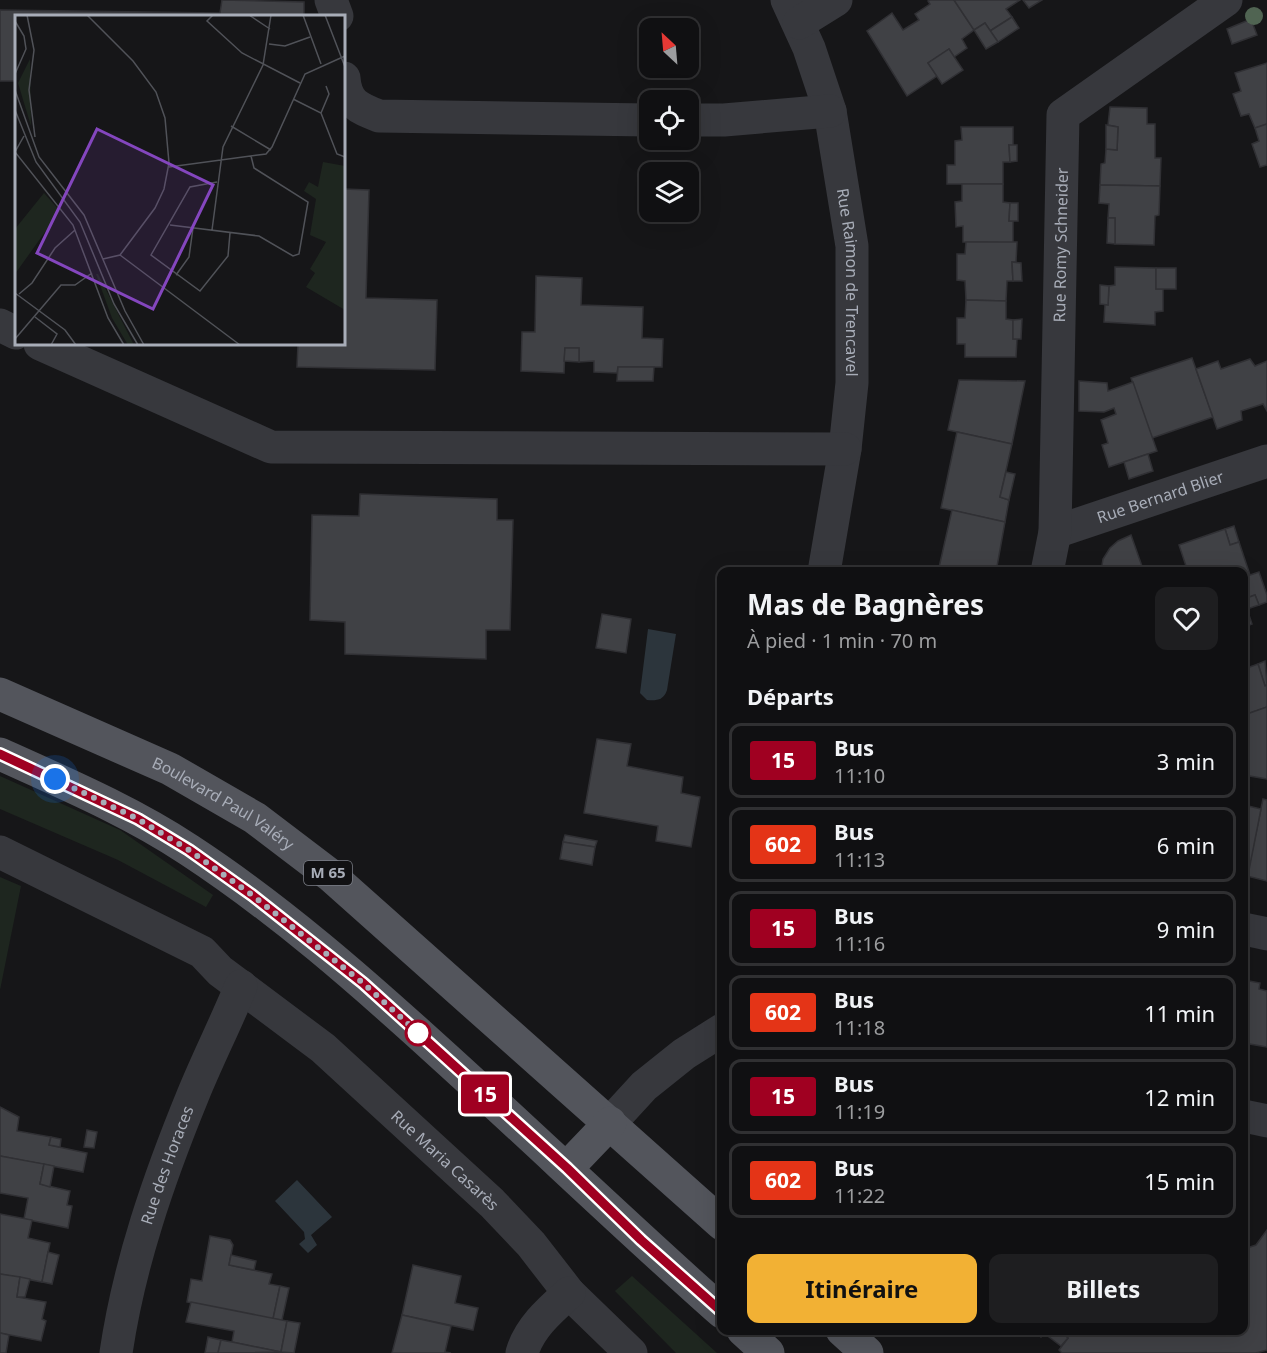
<!DOCTYPE html>
<html lang="fr">
<head>
<meta charset="utf-8">
<style>
	body { margin:0; font-family:"Noto Sans",sans-serif; background:#1e1e20; color:#f1f3f6; height:100vh; display:flex; flex-direction:column; font-size:22px; white-space:nowrap }
	* { box-sizing:border-box; margin:0 }
	p { font-size:20px; color:#9c9d9f }
	.icon { flex:none; width:33px; height:33px; fill:none; stroke:currentColor; stroke-width:2; stroke-linecap:round; stroke-linejoin:round }
	.map { position:relative; flex:1; overflow:hidden }
	.drawer { position:absolute; left:717px; top:567px; width:531px; height:768px; display:flex; flex-direction:column; background:#101012; border-radius:12px; box-shadow:0 6px 24px #0002,0 0 0 2px #303032 }
	.drawer>* { flex:none }
	.badge { padding:0 12px; border-radius:4px; font-size:21px; line-height:39px }
	.needle { width:39px; rotate:334deg }
	.controls { position:absolute; left:639px; top:18px; display:grid; gap:12px }
	.controls a { display:grid; place-items:center; width:60px; height:60px; border-radius:12px; background:#101012; box-shadow:0 6px 24px #0002,0 0 0 2px #303032; font-size:30px }
	.you { position:absolute; width:30px; height:30px; margin:-15px; border:4px solid #fff; border-radius:50%; background:#1a73e8; box-shadow:0 0 0 9px #1a73e833 }
	.map>.badge { position:absolute; translate:-50% -50%; box-shadow:0 0 0 3px #fff }
	h2 { padding:0 30px; font-size:22px; line-height:54px }
	.round { display:grid; place-items:center; flex:none; width:63px; height:63px; border-radius:12px; background:#1e1e20 }
	.summary { display:flex; align-items:center; justify-content:space-between; height:102px; padding:0 30px }
	h1 { font-size:28px; font-weight:700; line-height:45px }
	.cta { display:flex; gap:12px; margin-top:auto; padding:12px 30px }
	.cta a { flex:1; height:69px; border-radius:12px; background:#f2b134; color:#111; font-size:24px; font-weight:700; line-height:69px; text-align:center }
	.cta a+a { background:#1e1e20; color:#f1f3f6 }
	ul { padding:0; list-style:none }
	li { display:flex; align-items:center; gap:18px; height:75px; margin:0 12px 9px; padding:0 18px; border:3px solid #303032; border-radius:12px }
	li div { flex:1 }
	li b { display:block; font-size:22px }
	li em { font-style:normal }
	li .badge { min-width:66px; font-weight:700; text-align:center }
	.map>svg:first-child { display:block }
	.green { fill:#1e261f }
	.water { fill:#2c353c }
	.building { fill:#404145; stroke:#303034; stroke-width:1.5 }
	.lines { fill:none; stroke-linecap:round; stroke-linejoin:round }
	.minor { stroke:#37383d; stroke-width:33 }
	.major { stroke:#53555c; stroke-width:33 }
	.tree { fill:#506452 }
	.line-casing { stroke:#fff; stroke-width:14 }
	.line { stroke:#a00021; stroke-width:9 }
	.walk { stroke:#a8adb8; stroke-width:6; stroke-dasharray:0 10.8 }
	.stop-dot { fill:#fff; stroke:#a00021; stroke-width:3 }
	.labels { text-anchor:middle; stroke-width:5; stroke-linejoin:round; paint-order:stroke }
	.shield { fill:#111113; stroke:#7b7e86; stroke-width:1.5 }
	.shield-label { font-size:15px; font-weight:bold; fill:#a8adb8 }
	.street-label { font-size:16px; fill:#a8adb8; stroke:#111113 }
	.inset-road { fill:none; stroke:#505258; stroke-width:1.5 }
	.view { fill:#8446be; fill-opacity:0.15; stroke:#8446be; stroke-width:3 }
	.inset-edge { fill:none; stroke:#a8adb8; stroke-width:3 }
</style>
</head>
<body>
<div class="map">
<svg width="1267" height="1353" viewBox="0 0 1267 1353">
	<rect width="100%" height="100%" fill="#161618"/>
	<g class="green">
		<path d="M0,776L120,830L213,895L206,907L118,860L0,809Z"/>
		<path d="M0,877L21,886L0,990Z"/>
		<path d="M632,1276L717,1353H676L615,1291Z"/>
	</g>
	<g class="water">
		<path d="M648,629L676,634L667,690C664,700 656,701 647,700L640,693Z"/>
		<path d="M297,1180L332,1217L311,1235L317,1245L308,1253L299,1244L305,1239L304,1232L275,1201Z"/>
	</g>
	<g class="building">
		<path d="M222,0L304,2V16H16V81H0V10L220,13Z"/>
		<path d="M930,0H954L974,30L962,39L967,48L954,57L949,49L928,63L937,76L907,96L867,31L892,13L903,30L919,20L915,14L930,4L928,1Z"/>
		<path d="M954,0H1020L1006,9L1012,17L990,31L985,23L974,30Z"/>
		<path d="M1023,0H1042L1029,8Z"/>
		<path d="M1012,17L1019,28L998,42L990,31Z"/>
		<path d="M1251,19L1257,35L1232,44L1227,29Z"/>
		<path d="M985,23L998,42L986,49L974,30Z"/>
		<path d="M949,49L963,70L942,84L928,63Z"/>
		<path d="M1267,63V124L1255,128L1249,114L1241,116L1233,94L1241,91L1235,73Z"/>
		<path d="M1110,107L1147,108V124H1155V158H1161L1160,186L1100,185L1101,164L1105,163L1106,149L1117,150L1118,127L1108,125Z"/>
		<path d="M1267,124V165L1260,167L1252,144L1259,141L1255,128Z"/>
		<path d="M1106,125L1118,127L1117,150L1106,149Z"/>
		<path d="M961,127H1013V146L1009,145L1010,162H1003V184H947V165H955V141L962,140Z"/>
		<path d="M1009,145H1017V161L1010,162Z"/>
		<path d="M962,184H1003V202L1010,203L1009,221H1013V243L963,242V226L956,227L955,202L962,201Z"/>
		<path d="M1100,185L1160,186L1159,215L1155,216L1154,245L1115,244V218H1108L1109,204L1099,203Z"/>
		<path d="M344,189L369,190L366,298L437,300L435,370L297,367L298,344H344Z"/>
		<path d="M1010,203H1018V221H1009Z"/>
		<path d="M1108,218H1115V244L1107,243Z"/>
		<path d="M966,242H1017L1016,262H1012L1013,281H1007L1006,301L966,300L965,281L957,280V254H965Z"/>
		<path d="M1012,262L1021,263L1022,281H1013Z"/>
		<path d="M1115,267L1156,268V289H1163V311L1155,312V325L1104,322L1105,304L1108,305L1109,286L1115,285Z"/>
		<rect x="1156" y="268" width="20" height="21"/>
		<path d="M536,276L582,278L581,305L643,307L642,338L663,339L662,367H618L617,373L594,372V361L579,362V348H565L564,373L521,371L522,332H535Z"/>
		<path d="M1100,285L1109,286L1108,305L1100,304Z"/>
		<path d="M966,300L1006,301V319L1013,320V339H1017L1016,357H965V344H957V318H965Z"/>
		<path d="M1022,319L1021,339H1013V320Z"/>
		<path d="M565,348H579V362L564,361Z"/>
		<path d="M1192,358L1213,417L1152,438L1131,378Z"/>
		<path d="M1250,359L1255,366L1267,361V411L1263,404L1241,411L1242,420L1217,429L1196,369L1218,361L1221,369Z"/>
		<path d="M618,367H654L653,381H617Z"/>
		<path d="M959,380L1025,381L1012,444L948,430Z"/>
		<path d="M1079,381L1107,383L1108,391L1133,382L1157,451L1109,467L1102,445L1108,443L1101,420L1116,414L1114,408L1104,412L1079,411Z"/>
		<path d="M957,432L1012,444L1000,497L1009,500L1005,522L941,508Z"/>
		<path d="M1148,454L1153,471L1129,479L1124,462Z"/>
		<path d="M1006,472L1015,474L1009,500L1000,497Z"/>
		<path d="M360,494L497,499V520H513L510,630H486V659L345,654V622L310,620L312,515L359,516Z"/>
		<path d="M952,510L1005,522L996,572H938Z"/>
		<path d="M1234,526L1239,542L1230,545L1225,529Z"/>
		<path d="M1225,529L1230,545L1239,542L1250,575L1244,577V572H1188L1179,545Z"/>
		<path d="M1131,535L1144,572H1101L1103,559L1110,548L1118,541Z"/>
		<path d="M1259,572L1267,595V602L1259,605L1255,595L1244,599V577Z"/>
		<path d="M1255,595L1259,605L1247,609L1252,624L1244,627V599Z"/>
		<path d="M602,614L631,619L626,653L596,648Z"/>
		<path d="M1265,661L1267,685L1265,686L1258,664Z"/>
		<path d="M1258,664L1265,686L1267,685V707L1244,715V669Z"/>
		<path d="M1267,707V779L1244,775V715Z"/>
		<path d="M597,739L631,744L627,766L683,777L681,793L700,797L691,847L656,841L658,826L584,813Z"/>
		<path d="M1263,799L1267,800V881L1247,876Z"/>
		<path d="M1244,805L1261,809L1249,870L1244,869Z"/>
		<path d="M565,835L597,841L595,847L563,842Z"/>
		<path d="M563,842L595,847L592,865L560,859Z"/>
		<path d="M1244,980L1260,983L1259,989L1267,991V1047L1244,1043Z"/>
		<path d="M0,1107L19,1117L17,1131L51,1137L49,1145L87,1153L83,1172L0,1156Z"/>
		<path d="M87,1130L97,1132L94,1148L84,1147Z"/>
		<path d="M51,1137L61,1139L60,1147L49,1145Z"/>
		<path d="M0,1156L44,1164L40,1184L70,1191L67,1205L72,1206L68,1228L24,1219L28,1198L0,1193Z"/>
		<path d="M44,1164L54,1166L50,1187L40,1184Z"/>
		<path d="M0,1214L32,1220L28,1238L50,1243L42,1282L0,1274Z"/>
		<path d="M1267,1230V1350L1256,1353H1062L1059,1350L1068,1338L1059,1330H1244V1249L1256,1245Z"/>
		<path d="M210,1236L230,1240L233,1245L229,1265L272,1274L269,1284L280,1286L273,1319L187,1302L191,1279L202,1281Z"/>
		<path d="M48,1252L59,1255L52,1284L42,1282Z"/>
		<path d="M231,1255L256,1261L254,1270L229,1265Z"/>
		<path d="M413,1265L461,1276L455,1303L478,1308L473,1330L402,1315Z"/>
		<path d="M0,1274L20,1277L17,1297L46,1302L42,1319L46,1321L41,1341L0,1333Z"/>
		<path d="M20,1277L30,1279L25,1297H17Z"/>
		<path d="M280,1286L289,1288L282,1320L273,1319Z"/>
		<path d="M191,1302L287,1321L281,1352L232,1342L234,1331L186,1322Z"/>
		<path d="M402,1315L451,1326L445,1352L451,1353H392Z"/>
		<path d="M287,1321L300,1323L294,1353L281,1352Z"/>
		<path d="M1034,1330H1059L1068,1338L1061,1346L1045,1334L1041,1337Z"/>
		<path d="M0,1333L9,1335L6,1353H0Z"/>
		<path d="M208,1337L221,1340L218,1353H205Z"/>
		<path d="M221,1340L232,1342L281,1352L218,1353Z"/>
	</g>
	<g class="lines">
		<g class="minor">
			<path d="M331,0L337,16"/>
			<path id="s1" d="M787,0L809,48L830,111L852,246V383L845,449L824,572"/>
			<path d="M799,23L836,0"/>
			<path d="M344,78C346,103 358,108 379,116L650,120"/>
			<path d="M688,120H724L830,111"/>
			<path d="M0,325L16,333"/>
			<path d="M40,344L271,447L845,449"/>
			<path id="s2" d="M1055,532L1267,461"/>
			<path id="s3" d="M1047,572L1055,532L1063,115L1226,0"/>
			<path id="s4" d="M0,852L202,952L220,971L323,1048L492,1203L531,1244L569,1293L631,1353"/>
			<path d="M1244,929L1267,934"/>
			<path d="M1244,1116L1267,1121"/>
			<path d="M610,1123L644,1086L684,1054L722,1030"/>
			<path id="s5" d="M116,1353C129,1264 159,1178 193,1095C208,1058 226,1023 241,986"/>
			<path d="M522,1353C529,1328 550,1310 569,1293"/>
		</g>
		<g class="major">
			<path id="s6" d="M0,694L170,769L255,818L330,875L722,1224"/>
			<path d="M0,754C64,783 130,811 189,850C279,909 361,981 440,1053C534,1138 626,1227 722,1312"/>
			<path d="M567,1168L610,1123"/>
			<path d="M743,1330L768,1353"/>
			<path d="M842,1330L867,1353"/>
		</g>
	</g>
	<circle class="tree" cx="1254" cy="16" r="9"/>
	<g class="lines">
		<g class="line-casing">
			<path id="line" d="M0,754L138,819L189,850L252,895L363,983L567,1168L641,1240L722,1312"/>
		</g>
		<use href="#line" class="line"/>
		<path class="walk" d="M55,779L138,819L189,850L252,895L363,983L418,1033"/>
	</g>
	<circle class="stop-dot" cx="418" cy="1033" r="12"/>
	<g class="labels">
		<rect class="shield" x="304" y="861" width="48" height="24" rx="4.5"/>
		<g class="shield-label">
			<text x="328" y="878">M 65</text>
		</g>
		<g class="street-label">
			<text dy="6" stroke="none"><textPath href="#s3" startOffset="328">Rue Romy Schneider</textPath></text>
			<text dy="6" stroke="none"><textPath href="#s1" startOffset="292">Rue Raimon de Trencavel</textPath></text>
			<text dy="6" stroke="none"><textPath href="#s2" startOffset="111">Rue Bernard Blier</textPath></text>
			<text dy="6" stroke="none"><textPath href="#s6" startOffset="249">Boulevard Paul Valéry</textPath></text>
			<text dy="6" stroke="none"><textPath href="#s4" startOffset="546">Rue Maria Casarès</textPath></text>
			<text dy="6" stroke="none"><textPath href="#s5" startOffset="195">Rue des Horaces</textPath></text>
		</g>
	</g>
	<g transform="translate(15 15)">
		<rect width="330" height="330" fill="#161618"/>
		<path d="M15,44L16,111L3,68ZM308,147L330,151V295L291,272L300,258L295,254L311,227L295,220L301,184L289,176L294,167L303,172ZM29,178L45,196L0,259V214ZM81,259H83L119,330H113L97,303Z" fill="#1e261f"/>
		<path class="inset-road" d="M12,0L19,35L14,75L20,122M72,0L118,46L141,77L150,103L154,148L149,174L140,193L105,240L88,244M198,0L192,6L227,38L285,68M234,0L255,14M288,0L306,49M310,0L330,52M0,6L9,21L11,34L0,59M254,29L270,31L295,22M0,75L24,142L69,200L110,296L129,330M278,84L306,98L322,139L330,142M0,95L21,147L65,207L99,289L123,330M306,98L314,79L311,71M216,111L256,135M9,121L0,137L58,210L93,303L109,330M154,152L251,139L257,132L290,59L330,41M202,167L175,172L136,240L185,276L213,241L215,218M155,210L244,221L278,241L284,239L293,187L239,153L236,141M197,215L208,132L248,50L256,0M105,240L225,330M161,260L174,242L178,213M0,278L50,315L61,330M4,279L17,268L40,233L60,215M20,302L42,319L36,330M0,324L46,270H60L77,258"/>
		<path class="view" d="M82,114L198,170L138,294L22,238Z"/>
		<rect width="330" height="330" class="inset-edge"/>
	</g>
</svg>
<div class="controls">
<a><svg class="needle" viewBox="-14 -14 28 28"><path d="M0-13l5 13h-10z" fill="#e53935"/><path d="M0 13l5-13h-10z" fill="#9c9d9f"/></svg></a>
<a><svg class="icon" aria-label="locate" viewBox="0 0 24 24"><circle cx="12" cy="12" r="6"/><path d="M12 2v4M12 18v4M2 12h4M18 12h4"/></svg></a>
<a><svg class="icon" aria-label="layers" viewBox="0 0 24 24"><path d="M12 4l9 5-9 5-9-5zM3 14l9 5 9-5"/></svg></a>
</div>
<div class="you" style="left:55px;top:779px"></div>
<b class="badge" style="left:485px;top:1094px;background:#a00021;color:#fff">15</b>
<section class="drawer">
<div class="summary"><div><h1>Mas de Bagnères</h1><p>À pied · 1 min · 70 m</p></div><a class="round"><svg class="icon" aria-label="heart" viewBox="0 0 24 24"><path d="M12 20l-8-8c-3-5 5-10 8-4 3-6 11-1 8 4z"/></svg></a></div>
<h2>Départs</h2>
<ul>
<li><span class="badge" style="background:#a00021;color:#fff">15</span><div><b>Bus</b><p>11:10</p></div><em>3 min</em></li>
<li><span class="badge" style="background:#e43417;color:#fff">602</span><div><b>Bus</b><p>11:13</p></div><em>6 min</em></li>
<li><span class="badge" style="background:#a00021;color:#fff">15</span><div><b>Bus</b><p>11:16</p></div><em>9 min</em></li>
<li><span class="badge" style="background:#e43417;color:#fff">602</span><div><b>Bus</b><p>11:18</p></div><em>11 min</em></li>
<li><span class="badge" style="background:#a00021;color:#fff">15</span><div><b>Bus</b><p>11:19</p></div><em>12 min</em></li>
<li><span class="badge" style="background:#e43417;color:#fff">602</span><div><b>Bus</b><p>11:22</p></div><em>15 min</em></li>
</ul>
<div class="cta"><a>Itinéraire</a><a>Billets</a></div>
</section>
</div>
</body>
</html>
